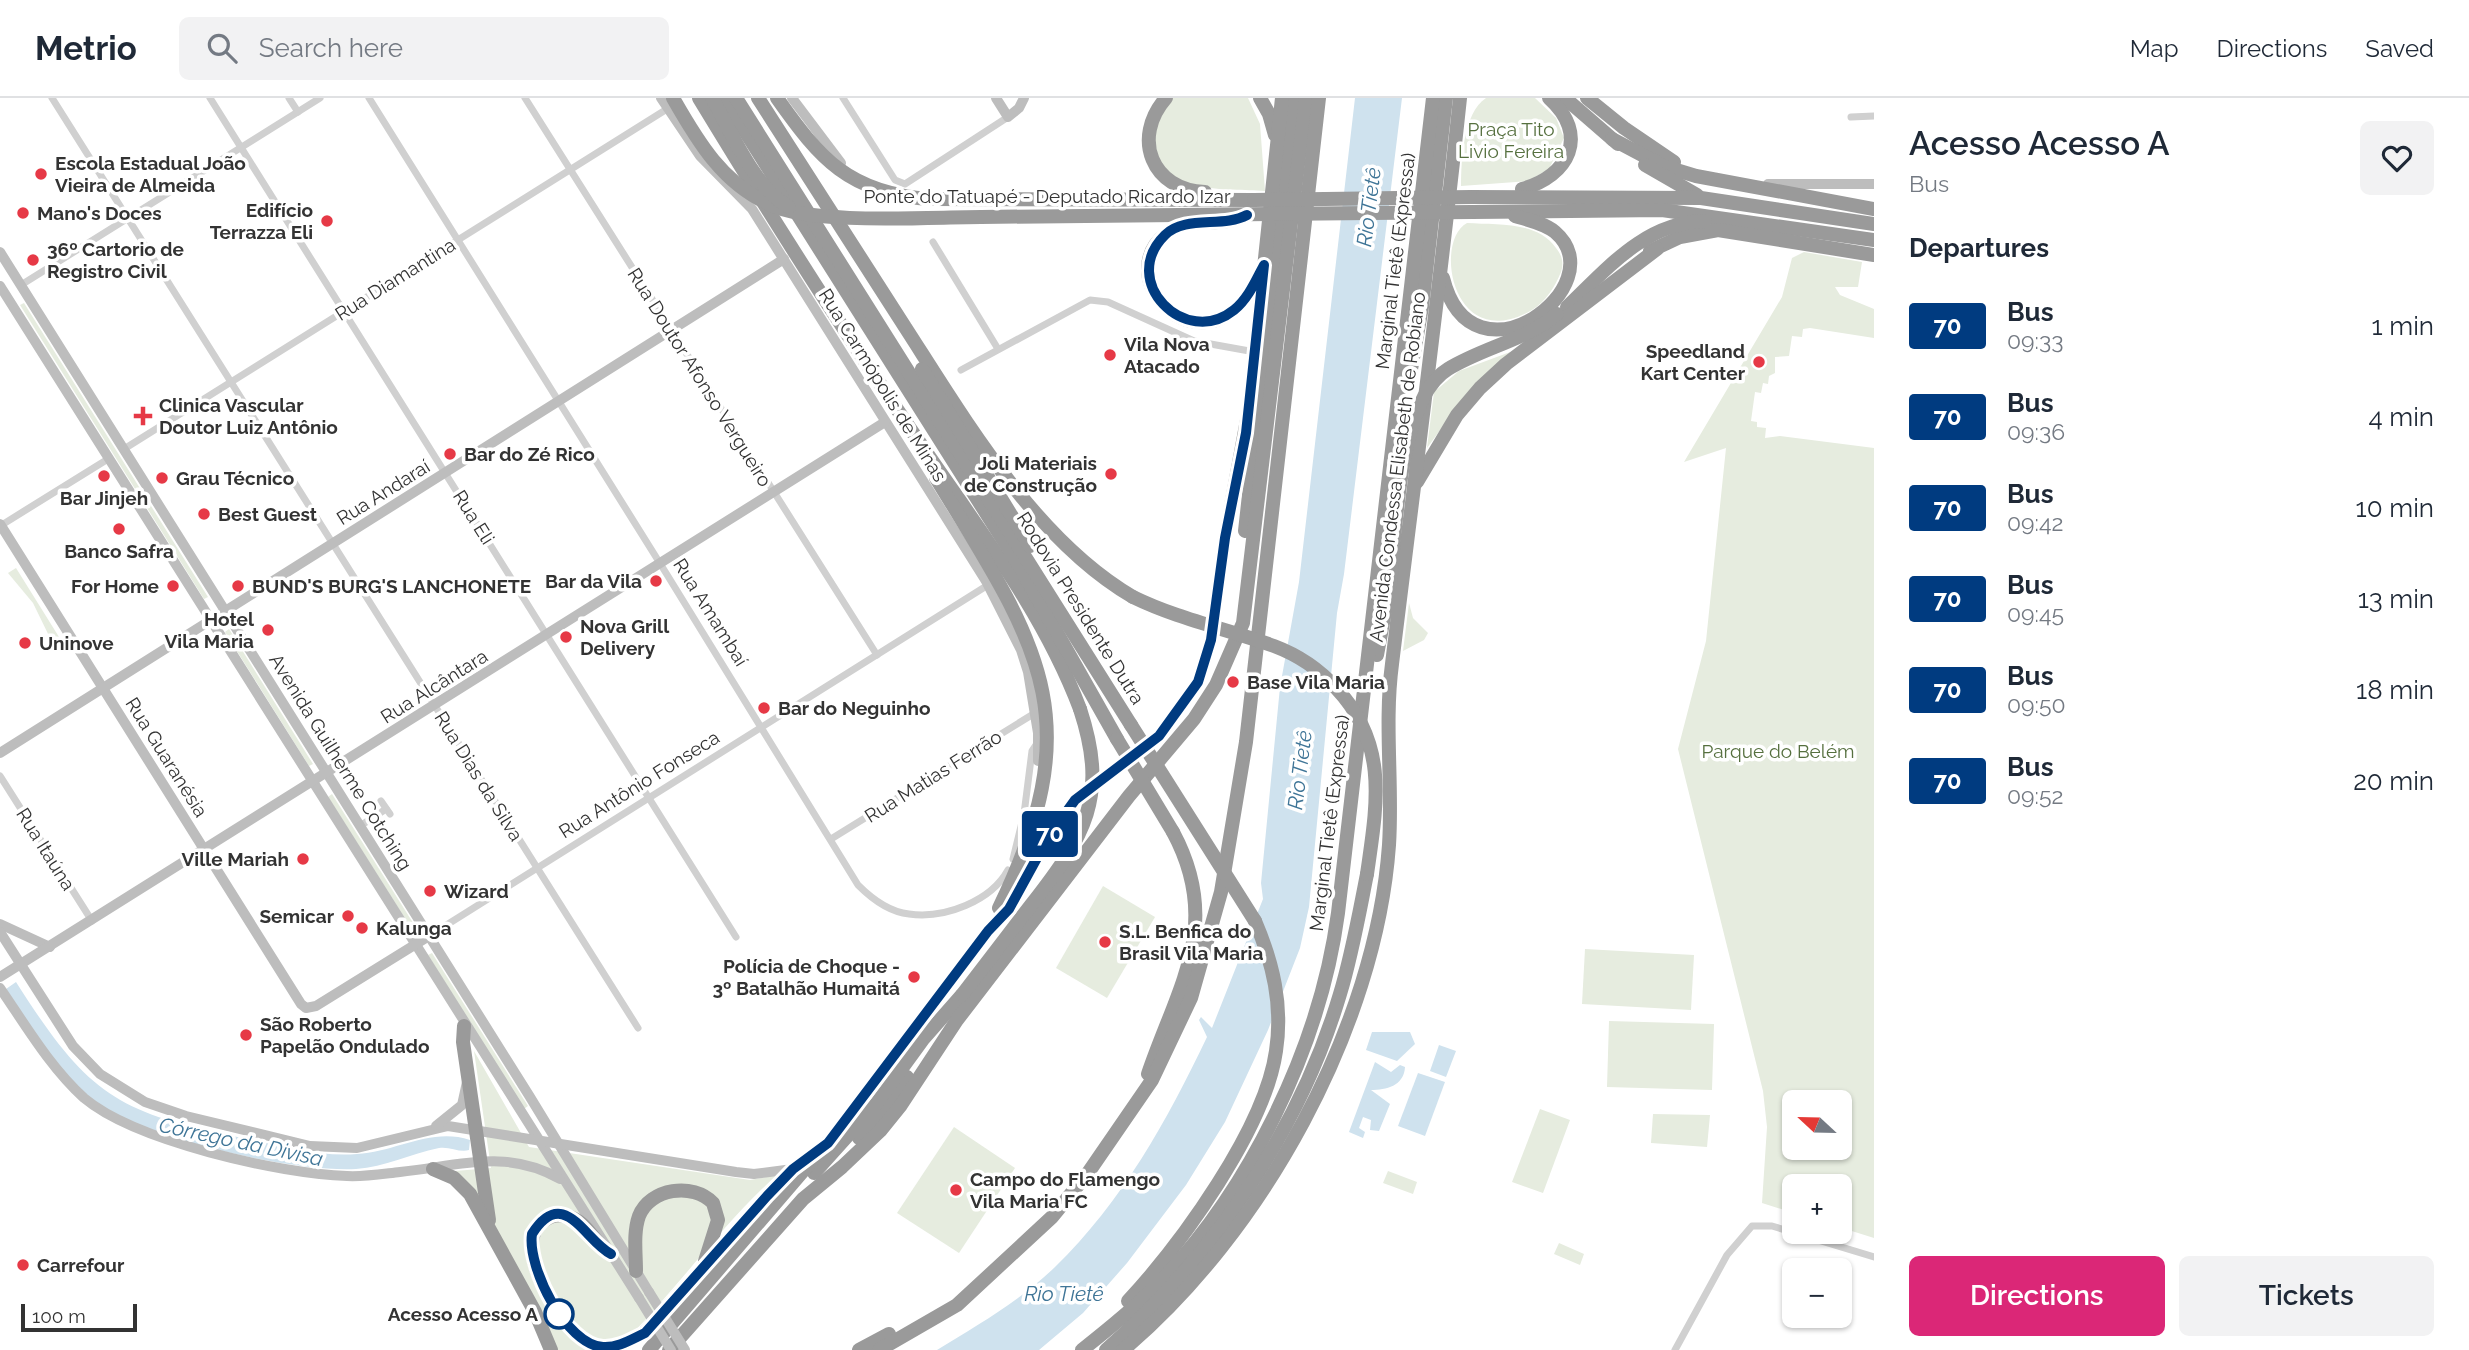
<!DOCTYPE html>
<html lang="en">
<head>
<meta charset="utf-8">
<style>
	body { margin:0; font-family:Raleway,sans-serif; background:#f2f2f3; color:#1f2937; height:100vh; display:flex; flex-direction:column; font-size:26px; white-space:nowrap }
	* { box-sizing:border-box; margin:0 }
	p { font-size:23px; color:#747a83 }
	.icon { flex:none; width:38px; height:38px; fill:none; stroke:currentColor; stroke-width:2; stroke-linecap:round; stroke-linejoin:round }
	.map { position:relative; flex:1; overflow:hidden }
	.side { display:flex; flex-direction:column; background:#fff; width:595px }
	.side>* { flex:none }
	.badge { padding:0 14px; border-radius:5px; font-size:24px; line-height:46px }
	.needle { width:46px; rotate:292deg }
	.fabs { position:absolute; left:1782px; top:992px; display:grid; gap:14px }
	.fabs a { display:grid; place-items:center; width:70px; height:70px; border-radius:10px; background:#fff; box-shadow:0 2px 5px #0004; font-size:35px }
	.scale { position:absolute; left:21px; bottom:18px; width:116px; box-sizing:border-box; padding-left:7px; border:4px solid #333; border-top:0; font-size:19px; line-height:24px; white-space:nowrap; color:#333; -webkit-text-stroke:5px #fff; paint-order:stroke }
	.map>.badge { position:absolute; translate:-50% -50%; box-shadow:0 0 0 4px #fff }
	h2 { padding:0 35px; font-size:26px; line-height:63px }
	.round { display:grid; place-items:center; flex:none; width:74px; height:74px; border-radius:10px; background:#f2f2f3 }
	.overview { display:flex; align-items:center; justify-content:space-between; height:119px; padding:0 35px }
	h1 { font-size:33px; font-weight:600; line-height:52px }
	.primary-button { display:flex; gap:14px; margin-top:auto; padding:14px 35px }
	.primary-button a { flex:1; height:80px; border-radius:10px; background:#db2777; color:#fff; font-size:28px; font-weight:600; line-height:80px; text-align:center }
	.primary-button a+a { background:#f2f2f3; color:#1f2937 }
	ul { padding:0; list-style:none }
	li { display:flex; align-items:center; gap:21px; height:91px; padding:0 35px }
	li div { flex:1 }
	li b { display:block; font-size:26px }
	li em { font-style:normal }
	li .badge { min-width:77px; font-weight:700; text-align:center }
	header { display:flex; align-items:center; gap:42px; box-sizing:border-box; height:98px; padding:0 35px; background:#fff; border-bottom:2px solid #e0e1e3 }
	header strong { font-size:33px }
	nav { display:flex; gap:38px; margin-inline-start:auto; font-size:24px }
	.search { width:490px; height:63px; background:#f2f2f3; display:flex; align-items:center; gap:18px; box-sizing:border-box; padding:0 24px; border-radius:10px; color:#747a83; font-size:26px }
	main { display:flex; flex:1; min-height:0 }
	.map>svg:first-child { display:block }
	.green { fill:#e6ecdf; fill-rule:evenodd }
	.water { fill:#cfe2ee }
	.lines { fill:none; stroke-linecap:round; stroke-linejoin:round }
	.street { stroke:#d0d0d0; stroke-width:7 }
	.secondary { stroke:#bdbdbd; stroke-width:10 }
	.highway { stroke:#9a9a9a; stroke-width:14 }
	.secondary-bridge { stroke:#bdbdbd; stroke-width:10 }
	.highway-bridge { stroke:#9a9a9a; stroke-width:14 }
	.line-casing { stroke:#fff; stroke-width:16 }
	.line { stroke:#003b80; stroke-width:10 }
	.poi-dot { fill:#e63946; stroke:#fff; stroke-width:2.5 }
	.stop-dot { fill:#fff; stroke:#003b80; stroke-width:3.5 }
	.labels { text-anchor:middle; stroke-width:7; stroke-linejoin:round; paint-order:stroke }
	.park-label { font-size:19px; fill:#56703f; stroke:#fff }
	.poi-label { font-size:19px; font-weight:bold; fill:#333; stroke:#fff; text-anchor:start }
	.street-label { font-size:19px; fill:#333; stroke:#fff }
	.stop-label { font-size:19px; font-weight:bold; fill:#333; stroke:#fff; text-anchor:end }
	.water-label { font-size:21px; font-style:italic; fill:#3f7597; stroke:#fff }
</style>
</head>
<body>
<header>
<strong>Metrio</strong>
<div class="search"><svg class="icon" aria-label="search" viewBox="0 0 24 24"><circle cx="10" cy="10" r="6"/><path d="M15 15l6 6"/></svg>Search here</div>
<nav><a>Map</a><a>Directions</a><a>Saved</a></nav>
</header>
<main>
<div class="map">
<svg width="1874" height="1252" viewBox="0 0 1874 1252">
	<rect width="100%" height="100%" fill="#fff"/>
	<g class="green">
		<path d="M1173,0H1248L1260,26L1265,93C1227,90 1161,98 1155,45C1154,29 1163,11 1173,0Z"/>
		<path d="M1486,0H1535L1556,20L1564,40L1549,71L1528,83L1461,88C1461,63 1463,15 1486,0Z"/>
		<path d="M1467,125C1497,127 1537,123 1556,150C1562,157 1564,165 1561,174C1555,189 1546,203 1532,212C1452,258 1433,143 1467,125Z"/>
		<path d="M1804,154L1862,164L1858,189H1835L1840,197L1874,211V240L1810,230L1803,231L1802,239L1792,238L1789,258L1775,259V275L1769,278L1768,286L1763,285L1761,295L1755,294L1751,323L1757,324V329L1766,330L1765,340L1780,338L1874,350V1140L1839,1129V1088H1794V1115L1762,1105L1767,1029L1763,993L1678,651L1706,543L1726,350L1684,364L1782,199L1792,160ZM1794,1004H1839V1050H1794Z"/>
		<path d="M24,205L208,499L204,501L20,207Z"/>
		<path d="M1521,250L1460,305L1427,350L1434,294L1459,273Z"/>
		<path d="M16,470L59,539L52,544L33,505L8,475Z"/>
		<path d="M1409,505L1413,520L1428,535L1424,542L1403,553Z"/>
		<path d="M229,531L313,666L309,668L225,534Z"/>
		<path d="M332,696L415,828L411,830L328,699Z"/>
		<path d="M1103,788L1155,819L1107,900L1056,870Z"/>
		<path d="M1585,851L1694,857L1691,912L1582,906Z"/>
		<path d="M432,855L528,1008L524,1011L428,857Z"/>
		<path d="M1609,923L1714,926L1712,992L1607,989Z"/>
		<path d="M474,953L529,1049L750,1082L777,1077C718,1130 673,1197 616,1252H554L455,1073L491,1070Z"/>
		<path d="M1540,1011L1570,1022L1543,1095L1512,1084Z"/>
		<path d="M1653,1016L1710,1017L1707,1049L1651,1045Z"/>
		<path d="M954,1029L1015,1070L959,1155L897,1115Z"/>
		<path d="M1388,1073L1417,1084L1413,1096L1383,1085Z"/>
		<path d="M1559,1145L1584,1156L1580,1167L1554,1156Z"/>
	</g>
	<g class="water">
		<path d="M1355,0H1402L1344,476L1337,515L1309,809L1300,850L1268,932L1225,1024L1186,1087L1127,1165L1083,1215L1039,1252H937C978,1227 1020,1203 1055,1169C1122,1104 1167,1023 1207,939L1199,922L1201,919L1212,930L1263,801L1261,785L1280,589L1299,484Z"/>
		<path d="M16,884C88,997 116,1015 247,1041C283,1048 319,1059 357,1056C396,1054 431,1029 470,1042L469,1052C460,1055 449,1048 439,1050C410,1056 385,1069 356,1071C290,1074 155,1042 98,1007C57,982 32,930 6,891Z"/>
		<path d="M1372,934H1410L1415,946L1397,963L1366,952Z"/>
		<path d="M1439,947L1456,953L1446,979L1430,973Z"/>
		<path d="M1375,964L1391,974L1400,967L1405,969C1404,988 1386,992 1371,992L1390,1006L1379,1033L1370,1032L1371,1022L1363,1019L1359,1030L1365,1034L1363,1040L1349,1034Z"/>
		<path d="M1418,975L1445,984L1425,1038L1398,1028Z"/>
	</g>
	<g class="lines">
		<g class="street">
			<path d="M52,0L638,930"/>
			<path d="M210,0L736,839"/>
			<path d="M289,0L298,14"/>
			<path d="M369,0L666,475L858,787C872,801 889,814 909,816C945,821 991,803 1008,772"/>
			<path d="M525,0L877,557"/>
			<path d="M843,0L895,82L905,86L1008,19"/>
			<path d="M1851,19L1874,18"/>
			<path d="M933,144L998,251"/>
			<path d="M21,187L320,0"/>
			<path d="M961,272L1090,202L1108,204L1194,243L1255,254"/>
			<path d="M124,351L667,11"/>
			<path d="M0,428L108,361"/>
			<path d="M0,678L92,823"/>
			<path d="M381,703L390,716"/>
			<path d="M360,728L386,711"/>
			<path d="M831,741L1035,615"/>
			<path d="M1013,761L1024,716L1032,653L1038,644"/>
			<path d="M429,838L988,487"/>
			<path d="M1675,1252L1727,1157L1752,1128H1772L1874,1159"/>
		</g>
		<g class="secondary">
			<path d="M661,0L700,58L752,111L986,483L1021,552L1028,574L1038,635V663"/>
			<path d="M792,0L841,65"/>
			<path d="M996,0L1008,19L1019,10L1024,0"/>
			<path d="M1768,86H1874"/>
			<path d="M0,154L530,999L649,1194"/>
			<path d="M0,188L639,1200"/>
			<path d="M0,426L301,906L306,910L316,908L429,838"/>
			<path d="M0,655L784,161"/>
			<path d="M0,826L50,849"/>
			<path d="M0,834L73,948L100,976L145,1004L186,1018L310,1048L357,1050L448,1028L736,1074L754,1076L793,1071"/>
			<path d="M0,879L885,324"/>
			<path d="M0,890C26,928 50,969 84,1000C135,1043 280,1076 347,1078C364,1079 382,1076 400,1074C458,1068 507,1050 560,1081"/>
			<path d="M436,1028L462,1007L467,984"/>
		</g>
		<g class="highway">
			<path d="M699,0C770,117 844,234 922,348C979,432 1044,515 1080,611"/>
			<path d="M724,0L1017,464L1117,641"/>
			<path d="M736,0L1131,627"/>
			<path d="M758,0C807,77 856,153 905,229C965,322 1035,442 1133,499"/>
			<path d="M777,0C820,61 849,95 929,101L1254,102"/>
			<path d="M1166,0C1131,40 1152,92 1205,94"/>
			<path d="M1260,0L1269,16L1275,37"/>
			<path d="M1565,0L1618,46"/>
			<path d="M1587,0L1624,30L1674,64"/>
			<path d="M1612,41L1663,68L1696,78L1874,111"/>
			<path d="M1645,67L1697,97"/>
			<path d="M1522,91C1569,78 1590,37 1549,0"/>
			<path d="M1471,99L1701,100L1874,126"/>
			<path d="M1472,114L1662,112L1874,142"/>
			<path d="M1245,118C1221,130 1189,118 1167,135C1115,174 1181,256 1235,211C1247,201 1254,185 1262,171"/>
			<path d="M1650,153L1680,139L1718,132L1874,157"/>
			<path d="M1443,180C1472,296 1617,187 1555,134C1544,125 1528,122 1515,118"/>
			<path d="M1567,209C1607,171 1645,124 1705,123"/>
			<path d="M922,271L1030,448"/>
			<path d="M1410,277L1422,209L1446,0"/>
			<path d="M936,380C1038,547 1092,618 999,810"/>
			<path d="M1417,384L1457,317L1480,290L1506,266L1657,151"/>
			<path d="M1245,433L1293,0"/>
			<path d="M1377,557L1390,487"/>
			<path d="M464,928L463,944L489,1122"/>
			<path d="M1148,976C1178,888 1223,827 1173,734"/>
			<path d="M859,1040L884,1012L907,979"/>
			<path d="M433,1071L454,1080L470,1096L535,1214L551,1252"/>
			<path d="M814,1075L876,1006L924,940L962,897"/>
			<path d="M611,1156C594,1147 588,1123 567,1118C558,1116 549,1118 542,1124C509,1148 566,1243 599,1249C615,1252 631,1241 645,1235"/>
			<path d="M636,1173C636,1155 633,1135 639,1118C650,1090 693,1084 713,1105L718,1122L705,1163"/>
			<path d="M1128,1203C1181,1146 1265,1031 1276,953C1283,907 1273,865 1255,823"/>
			<path d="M645,1234L767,1098L807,1060"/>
			<path d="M649,1252L840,1030L988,833L1009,811L1049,738L1075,702L1159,638L1198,584L1211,542L1225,440L1249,311L1282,0"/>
			<path d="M669,1252L803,1101L842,1069L880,1033L901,1007L957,922L1129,698L1194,621L1216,587L1243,525L1306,0"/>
			<path d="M859,1252L889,1236"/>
			<path d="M879,1252L957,1207L1052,1119L1088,1075L1152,982L1191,900L1221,794L1246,644L1319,0"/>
			<path d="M1082,1252C1106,1233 1130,1214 1151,1193C1248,1098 1320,949 1338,815L1433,0"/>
			<path d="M1106,1252C1213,1158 1299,1034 1340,896C1352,857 1359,816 1367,776"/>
			<path d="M1123,1252C1262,1135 1376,929 1389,747C1393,687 1384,626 1392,566C1415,378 1440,189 1460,0"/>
		</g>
		<g class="secondary-bridge">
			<path d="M649,1194L685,1252"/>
			<path d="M639,1200L671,1252"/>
		</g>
		<g class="highway-bridge">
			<path d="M673,0C698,44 723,86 771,107C815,127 929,119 981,119C1144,118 1308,116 1472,114"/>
			<path d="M712,0C731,33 755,91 789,109"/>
			<path d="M1254,102L1471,99"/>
			<path d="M1390,487C1396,432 1398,301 1448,271C1484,249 1524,243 1557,216"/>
			<path d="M1133,499C1178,521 1227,531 1274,548C1298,557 1319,571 1336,590C1389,646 1377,706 1367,776"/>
			<path d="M1131,627L1255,823"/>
			<path d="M1117,641L1173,734"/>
			<path d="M962,897C985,867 1008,837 1031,807C1085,738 1109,699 1080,611"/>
		</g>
	</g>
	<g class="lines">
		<g class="line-casing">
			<path id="line" d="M611,1156C585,1143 564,1086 532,1136C527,1169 566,1247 603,1249C618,1250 632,1241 645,1235L767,1098L793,1071L828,1045L988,833L1009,811L1049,738L1075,702L1159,638L1198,584L1211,542L1225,440L1246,335L1264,167C1256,182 1248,201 1234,212C1185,251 1118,183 1165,137C1185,117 1223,130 1247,117"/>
		</g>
		<use href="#line" class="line"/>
	</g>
	<g class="poi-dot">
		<circle cx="41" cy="76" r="7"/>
		<circle cx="23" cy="115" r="7"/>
		<circle cx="327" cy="123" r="7"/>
		<circle cx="33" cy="162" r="7"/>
		<circle cx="1110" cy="257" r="7"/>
		<circle cx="1759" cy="264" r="7"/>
		<path d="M139.5 307.5h7v7h7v7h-7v7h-7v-7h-7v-7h7z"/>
		<circle cx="450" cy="356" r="7"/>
		<circle cx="1111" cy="376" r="7"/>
		<circle cx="104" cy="378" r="7"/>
		<circle cx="162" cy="380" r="7"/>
		<circle cx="204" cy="416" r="7"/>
		<circle cx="119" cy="431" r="7"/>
		<circle cx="656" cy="483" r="7"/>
		<circle cx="173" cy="488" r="7"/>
		<circle cx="238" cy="488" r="7"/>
		<circle cx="268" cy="532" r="7"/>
		<circle cx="566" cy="539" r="7"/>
		<circle cx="25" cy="545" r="7"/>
		<circle cx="1233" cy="584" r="7"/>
		<circle cx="764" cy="610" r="7"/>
		<circle cx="303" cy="761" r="7"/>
		<circle cx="430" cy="793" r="7"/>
		<circle cx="348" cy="818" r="7"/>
		<circle cx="362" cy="830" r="7"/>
		<circle cx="1105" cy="844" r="7"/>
		<circle cx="914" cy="879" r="7"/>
		<circle cx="246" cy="937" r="7"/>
		<circle cx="956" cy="1092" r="7"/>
		<circle cx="23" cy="1167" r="7"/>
	</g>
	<circle class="stop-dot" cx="559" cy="1216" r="14"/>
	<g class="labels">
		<g class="park-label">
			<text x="1511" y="38">Praça Tito<tspan x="1511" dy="22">Livio Fereira</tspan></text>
			<text x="1778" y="660">Parque do Belém</text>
		</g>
		<g class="poi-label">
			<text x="55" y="72">Escola Estadual João<tspan x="55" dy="22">Vieira de Almeida</tspan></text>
			<text x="313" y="119" text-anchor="end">Edifício<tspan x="313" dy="22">Terrazza Eli</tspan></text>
			<text x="37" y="122">Mano's Doces</text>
			<text x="47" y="158">36º Cartorio de<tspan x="47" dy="22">Registro Civil</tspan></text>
			<text x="1124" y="253">Vila Nova<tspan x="1124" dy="22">Atacado</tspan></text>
			<text x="1745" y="260" text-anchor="end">Speedland<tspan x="1745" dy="22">Kart Center</tspan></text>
			<text x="159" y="314">Clinica Vascular<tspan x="159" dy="22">Doutor Luiz Antônio</tspan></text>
			<text x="464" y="363">Bar do Zé Rico</text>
			<text x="1097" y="372" text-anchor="end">Joli Materiais<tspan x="1097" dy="22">de Construção</tspan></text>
			<text x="176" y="387">Grau Técnico</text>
			<text x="104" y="407" text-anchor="middle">Bar Jinjeh</text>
			<text x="218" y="423">Best Guest</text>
			<text x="119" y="460" text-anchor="middle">Banco Safra</text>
			<text x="642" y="490" text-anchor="end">Bar da Vila</text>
			<text x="159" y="495" text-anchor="end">For Home</text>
			<text x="252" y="495">BUND'S BURG'S LANCHONETE</text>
			<text x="254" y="528" text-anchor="end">Hotel<tspan x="254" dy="22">Vila Maria</tspan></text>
			<text x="580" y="535">Nova Grill<tspan x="580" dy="22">Delivery</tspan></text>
			<text x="39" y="552">Uninove</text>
			<text x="1247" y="591">Base Vila Maria</text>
			<text x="778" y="617">Bar do Neguinho</text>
			<text x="289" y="768" text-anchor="end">Ville Mariah</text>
			<text x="444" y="800">Wizard</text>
			<text x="334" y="825" text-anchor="end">Semicar</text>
			<text x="376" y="837">Kalunga</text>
			<text x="1119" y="840">S.L. Benfica do<tspan x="1119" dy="22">Brasil Vila Maria</tspan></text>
			<text x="900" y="875" text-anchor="end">Polícia de Choque -<tspan x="900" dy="22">3º Batalhão Humaitá</tspan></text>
			<text x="260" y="933">São Roberto<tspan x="260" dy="22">Papelão Ondulado</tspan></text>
			<text x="970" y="1088">Campo do Flamengo<tspan x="970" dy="22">Vila Maria FC</tspan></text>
			<text x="37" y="1174">Carrefour</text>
		</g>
		<g class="street-label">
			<text x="1047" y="105">Ponte do Tatuapé - Deputado Ricardo Izar</text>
			<text transform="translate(1395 163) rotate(-83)" y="7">Marginal Tietê (Expressa)</text>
			<text transform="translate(395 181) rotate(-32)" y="7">Rua Diamantina</text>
			<text transform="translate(700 279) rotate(58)" y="7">Rua Doutor Afonso Vergueiro</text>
			<text transform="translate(883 287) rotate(58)" y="7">Rua Carmópolis de Minas</text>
			<text transform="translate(1397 369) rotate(-83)" y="7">Avenida Condessa Elisabeth de Robiano</text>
			<text transform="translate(383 394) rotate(-32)" y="7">Rua Andaraí</text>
			<text transform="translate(474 419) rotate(58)" y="7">Rua Eli</text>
			<text transform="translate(1081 510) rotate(58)" y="7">Rodovia Presidente Dutra</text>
			<text transform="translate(711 514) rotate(58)" y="7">Rua Amambaí</text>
			<text transform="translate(434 588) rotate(-32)" y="7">Rua Alcântara</text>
			<text transform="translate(167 659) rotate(58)" y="7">Rua Guaranésia</text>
			<text transform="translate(341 664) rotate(58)" y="7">Avenida Guilherme Cotching</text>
			<text transform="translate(479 678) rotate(58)" y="7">Rua Dias da Silva</text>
			<text transform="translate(933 678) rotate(-32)" y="7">Rua Matias Ferrão</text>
			<text transform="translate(639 686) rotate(-32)" y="7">Rua Antônio Fonseca</text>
			<text transform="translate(1329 725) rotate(-83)" y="7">Marginal Tietê (Expressa)</text>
			<text transform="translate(46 751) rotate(58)" y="7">Rua Itaúna</text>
		</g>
		<g class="stop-label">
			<text x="538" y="1223">Acesso Acesso A</text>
		</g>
		<g class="water-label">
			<text transform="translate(1369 109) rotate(-83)" y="7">Rio Tietê</text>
			<text transform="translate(1300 672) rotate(-83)" y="7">Rio Tietê</text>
			<text transform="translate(241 1044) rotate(12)" y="7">Córrego da Divisa</text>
			<text x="1064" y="1203">Rio Tietê</text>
		</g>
	</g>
</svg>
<div class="fabs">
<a><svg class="needle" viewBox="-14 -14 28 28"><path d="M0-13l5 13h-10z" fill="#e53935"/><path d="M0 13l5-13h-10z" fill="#747a83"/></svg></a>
<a>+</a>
<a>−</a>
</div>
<div class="scale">100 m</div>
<b class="badge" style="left:1050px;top:736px;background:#003b80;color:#fff">70</b>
</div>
<section class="side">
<div class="overview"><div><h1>Acesso Acesso A</h1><p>Bus</p></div><a class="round"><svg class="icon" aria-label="heart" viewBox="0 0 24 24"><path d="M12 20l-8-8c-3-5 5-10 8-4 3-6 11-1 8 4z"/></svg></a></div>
<h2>Departures</h2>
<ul>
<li><span class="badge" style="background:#003b80;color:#fff">70</span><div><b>Bus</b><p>09:33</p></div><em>1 min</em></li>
<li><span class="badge" style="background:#003b80;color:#fff">70</span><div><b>Bus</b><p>09:36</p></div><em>4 min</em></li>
<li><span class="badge" style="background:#003b80;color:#fff">70</span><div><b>Bus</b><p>09:42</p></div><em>10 min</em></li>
<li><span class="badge" style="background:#003b80;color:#fff">70</span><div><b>Bus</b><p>09:45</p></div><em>13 min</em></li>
<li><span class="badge" style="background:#003b80;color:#fff">70</span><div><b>Bus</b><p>09:50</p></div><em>18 min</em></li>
<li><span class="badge" style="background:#003b80;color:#fff">70</span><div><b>Bus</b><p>09:52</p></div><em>20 min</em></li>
</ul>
<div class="primary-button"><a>Directions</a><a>Tickets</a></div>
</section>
</main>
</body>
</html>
